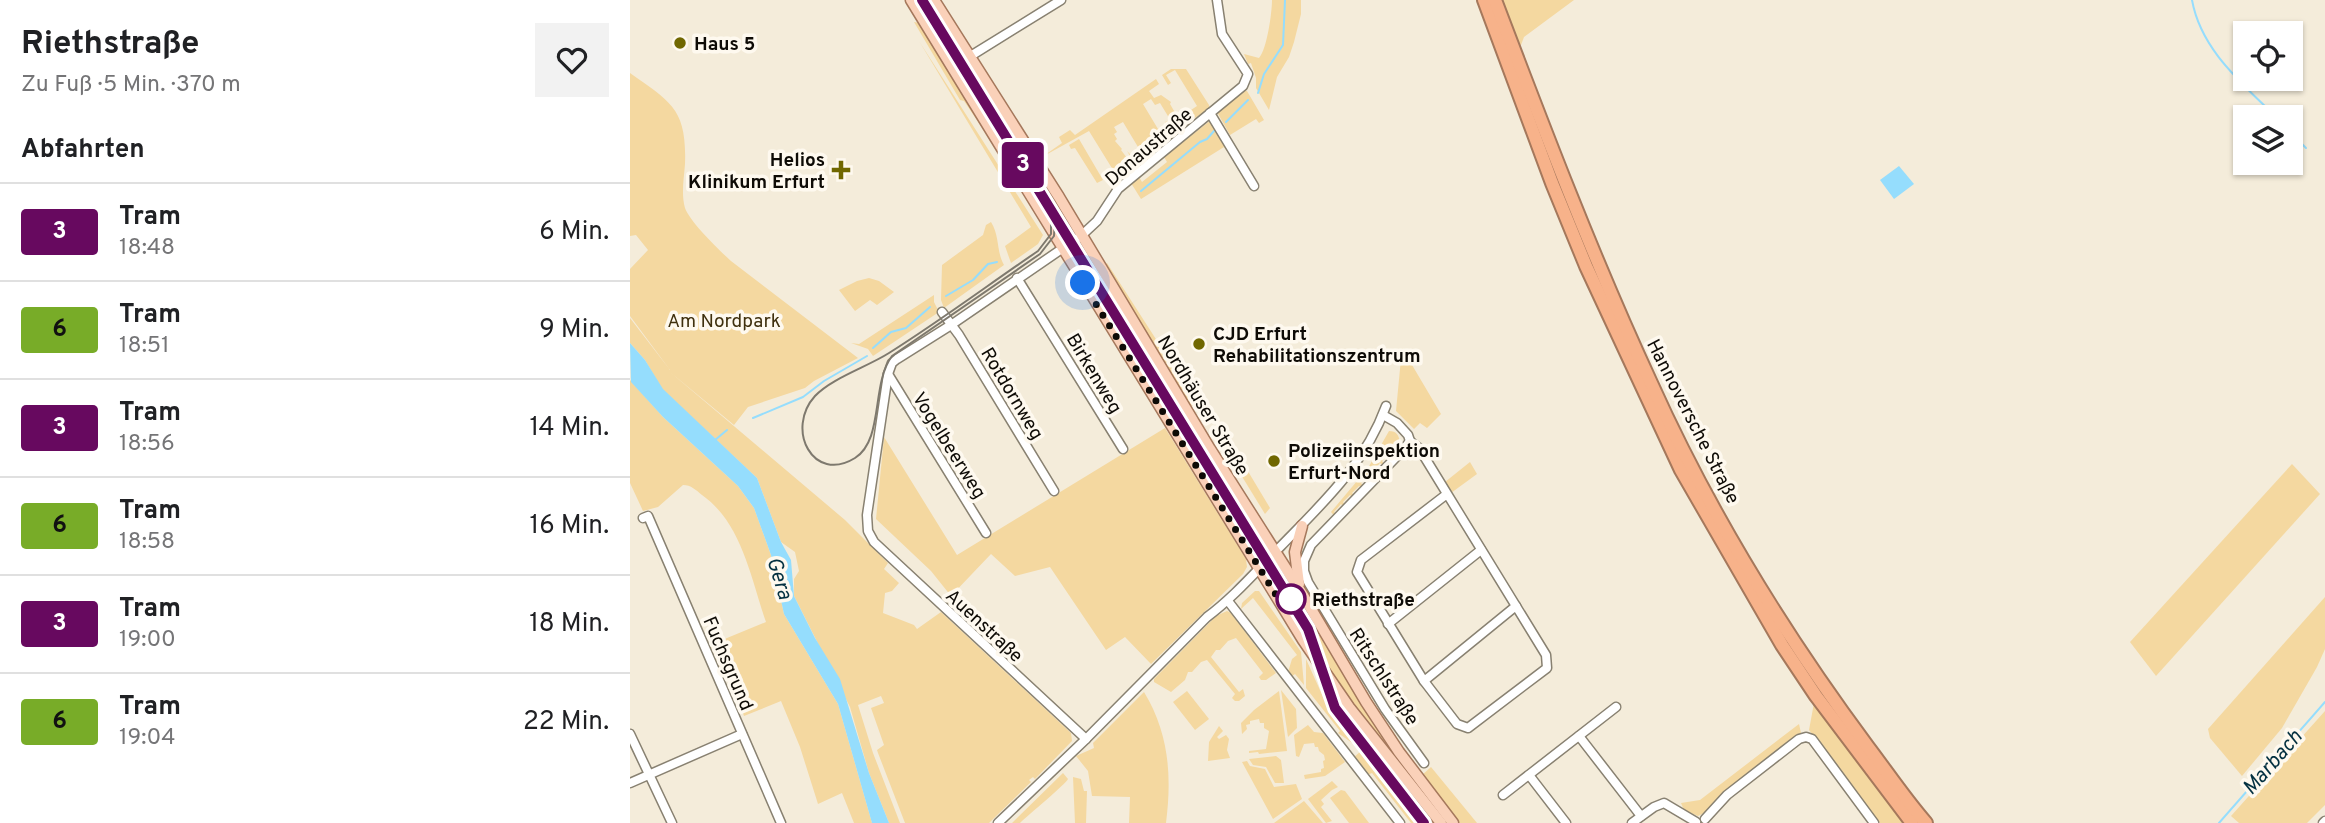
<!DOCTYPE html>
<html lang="de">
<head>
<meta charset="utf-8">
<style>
	body { margin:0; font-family:Overpass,sans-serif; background:#f2f2f2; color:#202124; height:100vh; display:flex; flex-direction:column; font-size:26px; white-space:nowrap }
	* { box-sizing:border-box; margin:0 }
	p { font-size:23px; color:#757577 }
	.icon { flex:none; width:38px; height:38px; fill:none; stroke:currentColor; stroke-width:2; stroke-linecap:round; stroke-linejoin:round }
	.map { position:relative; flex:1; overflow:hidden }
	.sheet { display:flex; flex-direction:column; background:#fff; width:630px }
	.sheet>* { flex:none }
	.badge { padding:0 14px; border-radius:5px; font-size:24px; line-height:46px }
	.controls { position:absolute; left:1603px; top:21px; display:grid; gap:14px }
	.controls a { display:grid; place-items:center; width:70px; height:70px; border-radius:0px; background:#fff; box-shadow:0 2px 5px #0004; font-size:35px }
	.you { position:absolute; width:35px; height:35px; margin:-18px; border:5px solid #fff; border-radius:50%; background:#1a73e8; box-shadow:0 0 0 10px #1a73e833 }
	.map>.badge { position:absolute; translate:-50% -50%; box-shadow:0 0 0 4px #fff }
	h2 { padding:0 21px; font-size:26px; line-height:63px }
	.round { display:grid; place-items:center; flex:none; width:74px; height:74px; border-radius:0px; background:#f2f2f2 }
	.head { display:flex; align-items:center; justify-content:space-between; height:119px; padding:0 21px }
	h1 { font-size:33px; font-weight:700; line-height:52px }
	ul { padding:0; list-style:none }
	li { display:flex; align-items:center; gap:21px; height:98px; padding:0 21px; border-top:2px solid #e0e0e0 }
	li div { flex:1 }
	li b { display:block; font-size:26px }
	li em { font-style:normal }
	li .badge { min-width:77px; font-weight:700; text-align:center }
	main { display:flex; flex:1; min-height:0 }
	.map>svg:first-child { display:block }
	.green { fill:#f4d8a0 }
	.water { fill:#95ddfd }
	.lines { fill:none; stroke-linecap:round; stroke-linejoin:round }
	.stream { stroke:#95ddfd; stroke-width:2 }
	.minor-casing { stroke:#888171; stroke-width:11 }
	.major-casing { stroke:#a5785c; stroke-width:13 }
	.highway-casing { stroke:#a5785c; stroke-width:16 }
	.minor { stroke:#fff; stroke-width:8 }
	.major { stroke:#fad1b9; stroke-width:10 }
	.highway { stroke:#f7b28a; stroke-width:12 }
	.tram { stroke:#7e796e; stroke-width:2 }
	.line-casing { stroke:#fff; stroke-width:16 }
	.line { stroke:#67095f; stroke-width:10 }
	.walk { stroke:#0e0b06; stroke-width:7; stroke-dasharray:0 12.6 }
	.poi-dot { fill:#706700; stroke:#fef9ef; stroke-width:2.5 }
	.stop-dot { fill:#fff; stroke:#67095f; stroke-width:3.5 }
	.labels { text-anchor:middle; stroke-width:7; stroke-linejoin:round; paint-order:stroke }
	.poi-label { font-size:19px; font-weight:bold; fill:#0e0b06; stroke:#fef9ef; text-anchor:start }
	.street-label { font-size:19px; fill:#0e0b06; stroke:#fef9ef }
	.park-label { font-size:19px; fill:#3f300e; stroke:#fef9ef }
	.stop-label { font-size:19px; font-weight:bold; fill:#0e0b06; stroke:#fef9ef; text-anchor:start }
	.water-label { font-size:21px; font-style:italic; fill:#043141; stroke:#fef9ef }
</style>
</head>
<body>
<main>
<section class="sheet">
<div class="head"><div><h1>Riethstraße</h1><p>Zu Fuß · 5 Min. · 370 m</p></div><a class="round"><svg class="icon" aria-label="heart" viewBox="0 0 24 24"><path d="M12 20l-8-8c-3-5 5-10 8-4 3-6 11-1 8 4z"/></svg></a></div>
<h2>Abfahrten</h2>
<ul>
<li><span class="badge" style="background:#67095f;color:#fff">3</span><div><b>Tram</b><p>18:48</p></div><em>6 Min.</em></li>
<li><span class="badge" style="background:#78ac28;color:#111">6</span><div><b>Tram</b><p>18:51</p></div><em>9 Min.</em></li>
<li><span class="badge" style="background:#67095f;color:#fff">3</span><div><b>Tram</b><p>18:56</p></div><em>14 Min.</em></li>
<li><span class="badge" style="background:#78ac28;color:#111">6</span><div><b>Tram</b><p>18:58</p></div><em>16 Min.</em></li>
<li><span class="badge" style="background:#67095f;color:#fff">3</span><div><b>Tram</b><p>19:00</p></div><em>18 Min.</em></li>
<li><span class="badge" style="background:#78ac28;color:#111">6</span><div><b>Tram</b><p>19:04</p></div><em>22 Min.</em></li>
</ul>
</section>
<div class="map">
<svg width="1695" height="823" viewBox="0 0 1695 823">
	<rect width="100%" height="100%" fill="#f4ecda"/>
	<g class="green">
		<path d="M285,0H291L374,136L371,138Z"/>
		<path d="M642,0H671V14L664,42L659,57L647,77L639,110L626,88V78L621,63L618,64L614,54L629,58C637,49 642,13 642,0Z"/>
		<path d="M871,0H944L894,37L891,45L888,46Z"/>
		<path d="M284,22L291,23L359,138L334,101L330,100Z"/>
		<path d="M289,41L413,235L408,244L381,263L375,246L401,227Z"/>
		<path d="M541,69H556L579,105L580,109L563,119L558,112L567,106L545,70L536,75L541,83L538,85L532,75Z"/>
		<path d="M0,73C41,102 57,109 55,164C54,178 51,194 55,208C60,222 89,250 101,261L228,358L184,381L175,388L118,407L104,425L40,372L215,520L258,563L254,569L269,583L262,591L255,593L253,613L284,625L287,629L311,612L441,733L442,741L405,779L403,777L399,780L401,782L359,823H275L248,753L247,750L254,745L241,708L254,703L251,696L228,705L243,753L270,823H259L239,773L220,707L164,596V579L169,571L165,552L151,542L127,478L32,389L15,360L0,343V318L40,370L0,316V269L18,250L6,235L0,236Z"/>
		<path d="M526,79L529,84L519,91L524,98L531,95L541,102L540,104L551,123L555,121L557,123L548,130V127L544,126L530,103L525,105L521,99L513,104L531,134L539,129L535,122L538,121L545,132L505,164L497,151L503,157L511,152L493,122L484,127L487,132L484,134L487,139L485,141L492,149L491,150L503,166L488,178L459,131L412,157L432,143L429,137L440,130L445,135Z"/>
		<path d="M612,91H617L634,120L629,123L626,119L600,135L587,112Z"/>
		<path d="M581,120L598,148L597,151L594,147L511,199L501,183L509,177L512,182L537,162L534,157Z"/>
		<path d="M449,139L473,180L467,183L445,148L441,149L439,145Z"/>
		<path d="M361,222C370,236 366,251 374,265L314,308L311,300L312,265L353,235L356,225Z"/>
		<path d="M447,257L622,540L620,541L443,260Z"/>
		<path d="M477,263L558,389L557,394L565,407L558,404L475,265Z"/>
		<path d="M239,278L249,281L264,292L247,305L240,300L225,311L209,290L227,281Z"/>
		<path d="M304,295V302L309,312L243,356L238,349L221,343L229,344Z"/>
		<path d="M772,348L811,414L797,428L790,423L784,429L766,411Z"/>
		<path d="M0,380L33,417L108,486L124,508L141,555L154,614L208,704L242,823H224L212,793L188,804L170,747L151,701L114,716L95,665L90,667L80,645L136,622C121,579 112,523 72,495C66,490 61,485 53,485L28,507L13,511L0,483Z"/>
		<path d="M535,428L616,559L617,567L613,574L521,664L495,637L476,650L420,567L385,576L361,554L321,596L301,571L246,519L254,437L327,555Z"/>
		<path d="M759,431C771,431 769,442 771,448L770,450L765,446L761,451L765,454L763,457L759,454L752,461L755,465L754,466L750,463L743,471L746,474L745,476L741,473L738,476L741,479L740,481L736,478L731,483L734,487L733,488L729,486L722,493L725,496L723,498L720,495L713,502L716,506L714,507L711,504L704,512L707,515L705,517L701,512L738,468Z"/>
		<path d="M604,448L640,508L635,514L597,452Z"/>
		<path d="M840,462L847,474L821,493L815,482Z"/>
		<path d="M1662,464L1690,494L1526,676L1500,642Z"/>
		<path d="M625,591H629L671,652L674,685L665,674L661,677L658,672L662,659L667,655L623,598L611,609L612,603Z"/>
		<path d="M1695,597V649L1687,667L1652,728L1612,776L1580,738L1578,729Z"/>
		<path d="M597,611L601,613L646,673L636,680H631L629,677L633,673L606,638L598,641L590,650H586L581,657L609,692L613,689L615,696L609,701H605L602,698L605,694L577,660L571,662L562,672H558L555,680L541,692L524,682V679L586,616Z"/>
		<path d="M692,634L726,695L765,752L761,755L697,669L687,636Z"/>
		<path d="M676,659L698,708L728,747L708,733L710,731L676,688Z"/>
		<path d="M651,690L666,709L667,728L658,737Z"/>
		<path d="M557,691L579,719L565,730L543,702Z"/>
		<path d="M649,691L657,751L629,754L628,752L619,753V751L636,749L639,731L634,728V723H630L629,719L620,721V724L616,725L617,729L612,734L611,723L624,710Z"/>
		<path d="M514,692C539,733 542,776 536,823H499L500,797L462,796L458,771L446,756L464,748L463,743Z"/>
		<path d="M1184,703L1197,722L1202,723L1277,823H1250L1179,730Z"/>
		<path d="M1695,711V805L1677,823H1609L1601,816Z"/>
		<path d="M1169,724L1171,733L1090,795L1076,812L1068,816L1054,810L1051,803L1070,800Z"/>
		<path d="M678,725L684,732L693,733L715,762L695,776L675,779L674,775L691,772V769L694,768L693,761L695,760L694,755L689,751L688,747H685L684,743L674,744L669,757L666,756L664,735Z"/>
		<path d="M589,726L593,731L587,737L589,739L596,735L599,739L597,750L600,758L578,761L579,742Z"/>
		<path d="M731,751L787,823H781L742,773L737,775L723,758Z"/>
		<path d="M646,756L651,760L654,783H645L636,767L623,765L619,759Z"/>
		<path d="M617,761L620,766L635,769L644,787L666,784L672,799L643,819L612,762Z"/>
		<path d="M801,767L847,823H827L791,776Z"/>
		<path d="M433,773L438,779C436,784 398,815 390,823H382Z"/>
		<path d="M443,777L451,779L454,791H457L456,823H445Z"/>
		<path d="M702,781L708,787L702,790L691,800L694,804L691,807L702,821L696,823L678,799Z"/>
		<path d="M711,790L715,791L739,823H719L700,798Z"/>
		<path d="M674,801L693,823H644Z"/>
	</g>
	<g class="water">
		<path d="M1269,166L1284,184L1264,199L1250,180Z"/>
		<path d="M0,343L15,360L33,389L127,478L151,542L161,560L164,596L185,638L210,679L239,773L259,823H242L208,704L154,614L141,555L124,508L108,486L33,417L1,382Z"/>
	</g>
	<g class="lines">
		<g class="stream">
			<path d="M1562,0C1571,50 1612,83 1646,117"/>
			<path d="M628,93L634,74L653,45L655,0"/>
			<path d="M596,122L618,100"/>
			<path d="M1661,133L1676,148"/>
			<path d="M511,191L570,142L577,139L584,131"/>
			<path d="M316,296L343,280L358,264L367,262"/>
			<path d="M243,348L261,332L276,328L300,307"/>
			<path d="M123,418L173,397L194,381L237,356"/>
			<path d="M85,440L97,430"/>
			<path d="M1589,823L1695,702"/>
		</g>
		<g class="minor-casing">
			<g id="minor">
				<path d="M339,57L431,0"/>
				<path d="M580,113L624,186"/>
				<path d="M387,278L493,449"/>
				<path d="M312,312L329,335L424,491"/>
				<path d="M258,374L356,533"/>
				<path d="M753,415L767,423L778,435L780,441L789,448L916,655L917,668L838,728L827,724L794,681L727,572L731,560L817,494"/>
				<path d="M780,441L774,449L681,545L674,561V571L678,582L755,709L794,763"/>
				<path d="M13,518L18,516L151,823"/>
				<path d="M598,601L770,823"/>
				<path d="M758,624L851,550"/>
				<path d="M794,681L886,606"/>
				<path d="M0,734L42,823"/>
				<path d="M949,736L1011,816"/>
				<path d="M456,739L244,542L238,531L237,515L258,374L262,363L267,359L321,325L452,235L467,221L488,189L613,86L618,74L592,34L587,0"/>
				<path d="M899,775L936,823"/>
				<path d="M0,783L112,734"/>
				<path d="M873,795L986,707"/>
				<path d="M1075,819L1097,795L1169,739L1176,737L1182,739L1244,823"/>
				<path d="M368,823L456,739L577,617C605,596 626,571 651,546C693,503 735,464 756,406"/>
				<path d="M1002,823L1024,807L1034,803L1066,822"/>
				<path d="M1693,823L1695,821"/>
			</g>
		</g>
		<g class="major-casing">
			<g id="major">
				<path d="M281,0L673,640L719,707L811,823"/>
				<path d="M304,0L429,197L580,449L674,597L736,702L769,752L823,823"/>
				<path d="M669,584L665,552L672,526"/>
			</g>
		</g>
		<g class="highway-casing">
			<g id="highway">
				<path d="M854,0L922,183L956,266L1051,470L1152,645L1186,696L1282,823"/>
				<path d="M865,0C914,129 963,258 1021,383C1079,512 1154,634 1238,747C1257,772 1275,799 1296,823"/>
			</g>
		</g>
		<use href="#minor" class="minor"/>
		<use href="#major" class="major"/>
		<use href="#highway" class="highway"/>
		<g class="tram">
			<path d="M292,0L674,622L683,639L705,708L794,823"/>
			<path d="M421,213V234L408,251C358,285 310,321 259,353C237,367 202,378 185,396C155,429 183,484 225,458C254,440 241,384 262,356L410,254L424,236L425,217"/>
		</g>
	</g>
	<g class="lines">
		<g class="line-casing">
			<path id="line" d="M292,0L678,629L705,708L794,823"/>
		</g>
		<use href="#line" class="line"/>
		<path class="walk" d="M453,283L648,598L661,599"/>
	</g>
	<g class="poi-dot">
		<circle cx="50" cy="43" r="7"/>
		<path d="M207.5 159.5h7v7h7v7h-7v7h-7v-7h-7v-7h7z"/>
		<circle cx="569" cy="344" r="7"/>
		<circle cx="644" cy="461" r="7"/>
	</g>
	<circle class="stop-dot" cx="661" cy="599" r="14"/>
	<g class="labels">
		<g class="poi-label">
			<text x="64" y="50">Haus 5</text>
			<text x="195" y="166" text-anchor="end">Helios<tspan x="195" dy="22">Klinikum Erfurt</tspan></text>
			<text x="583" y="340">CJD Erfurt<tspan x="583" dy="22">Rehabilitationszentrum</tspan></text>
			<text x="658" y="457">Polizeiinspektion<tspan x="658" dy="22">Erfurt-Nord</tspan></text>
		</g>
		<g class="street-label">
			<text transform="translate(518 146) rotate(-41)" y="7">Donaustraße</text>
			<text transform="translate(465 373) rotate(59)" y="7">Birkenweg</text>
			<text transform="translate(383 393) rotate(59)" y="7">Rotdornweg</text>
			<text transform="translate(574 405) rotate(59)" y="7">Nordhäuser Straße</text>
			<text transform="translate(1064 421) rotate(63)" y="7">Hannoversche Straße</text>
			<text transform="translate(320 445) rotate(58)" y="7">Vogelbeerweg</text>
			<text transform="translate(355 625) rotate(43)" y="7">Auenstraße</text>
			<text transform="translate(99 663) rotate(67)" y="7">Fuchsgrund</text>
			<text transform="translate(755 676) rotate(57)" y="7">Ritschlstraße</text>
		</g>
		<g class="park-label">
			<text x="94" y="327">Am Nordpark</text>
		</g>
		<g class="stop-label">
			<text x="682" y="606">Riethstraße</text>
		</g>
		<g class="water-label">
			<text transform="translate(150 578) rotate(73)" y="7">Gera</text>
			<text transform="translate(1642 762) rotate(-49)" y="7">Marbach</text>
		</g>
	</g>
</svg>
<div class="controls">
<a><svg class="icon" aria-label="locate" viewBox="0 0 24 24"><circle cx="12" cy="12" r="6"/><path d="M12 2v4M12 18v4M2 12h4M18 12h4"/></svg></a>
<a><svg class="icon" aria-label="layers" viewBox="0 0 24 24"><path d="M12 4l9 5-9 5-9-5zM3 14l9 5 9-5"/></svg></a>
</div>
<div class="you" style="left:453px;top:283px"></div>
<b class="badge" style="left:393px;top:165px;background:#67095f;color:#fff">3</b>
</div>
</main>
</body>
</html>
